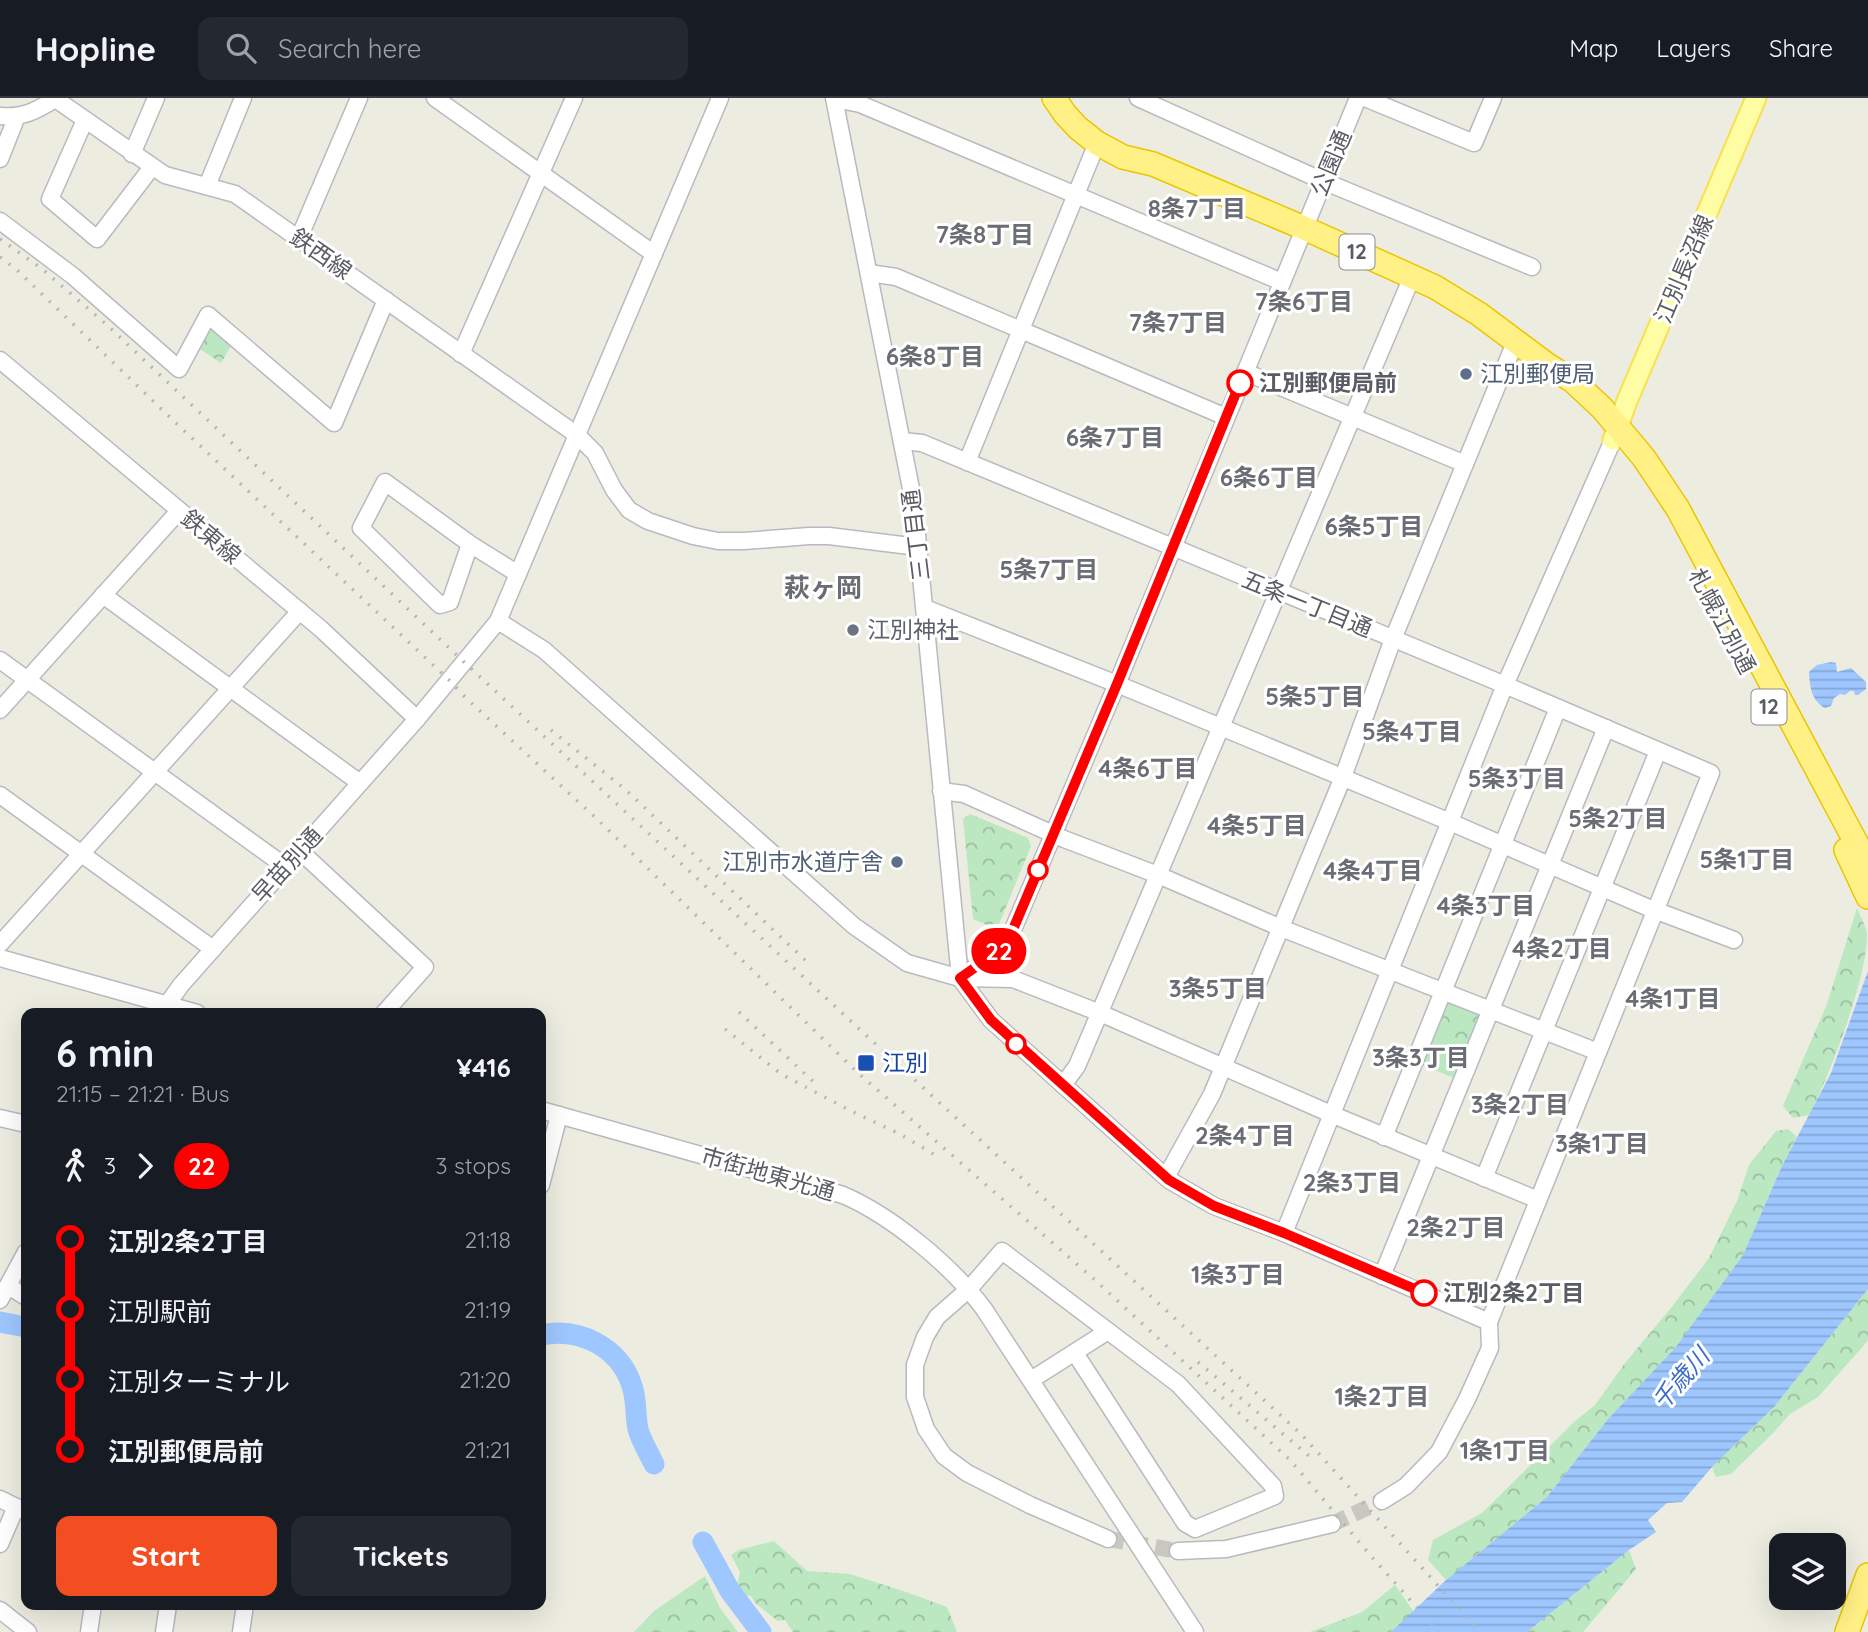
<!DOCTYPE html>
<html lang="en">
<head>
<meta charset="utf-8">
<style>
	body { margin:0; font-family:Quicksand,"Noto Sans JP",sans-serif; background:#242831; color:#f1f3f6; height:100vh; display:flex; flex-direction:column; font-size:26px; white-space:nowrap }
	* { box-sizing:border-box; margin:0 }
	p { font-size:23px; color:#9ea1a6 }
	.icon { flex:none; width:38px; height:38px; fill:none; stroke:currentColor; stroke-width:2; stroke-linecap:round; stroke-linejoin:round }
	.map { position:relative; flex:1; overflow:hidden }
	.details { position:absolute; left:21px; top:910px; width:525px; height:602px; display:flex; flex-direction:column; background:#171b24; border-radius:14px; box-shadow:0 7px 28px #0002 }
	.details>* { flex:none }
	.badge { padding:0 14px; border-radius:23px; font-size:24px; line-height:46px }
	.tools { position:absolute; left:1769px; top:1435px; display:grid; gap:14px }
	.tools a { display:grid; place-items:center; width:77px; height:77px; border-radius:14px; background:#171b24; box-shadow:0 7px 28px #0002; font-size:35px }
	.map>.badge { position:absolute; translate:-50% -50%; box-shadow:0 0 0 4px #fff }
	.legs { display:flex; align-items:center; gap:10px; height:77px; padding:0 35px; font-size:23px }
	.legs p { margin-inline-start:auto }
	.overview { display:flex; align-items:center; justify-content:space-between; height:119px; padding:0 35px }
	h1 { font-size:38px; font-weight:700; line-height:52px }
	.button { display:flex; gap:14px; margin-top:auto; padding:14px 35px }
	.button a { flex:1; height:80px; border-radius:14px; background:#f34e21; color:#fff; font-size:28px; font-weight:700; line-height:80px; text-align:center }
	.button a+a { background:#242831; color:#f1f3f6 }
	ul { padding:0 35px; list-style:none }
	li { display:flex; align-items:center; gap:24px; height:70px; font-size:26px }
	li i { display:grid; place-items:center; width:10px; height:100%; margin:0 9px; background:currentColor }
	li i::after { content:''; width:18px; height:18px; margin:-9px; border:5px solid; border-radius:50%; background:#171b24 }
	li p { margin-inline-start:auto }
	li:first-child i { background:linear-gradient(#0000 50%,currentColor 0) }
	li:last-child i { background:linear-gradient(currentColor 50%,#0000 0) }
	header { display:flex; align-items:center; gap:42px; box-sizing:border-box; height:98px; padding:0 35px; background:#171b24; border-bottom:2px solid #363941 }
	header strong { font-size:33px }
	nav { display:flex; gap:38px; margin-inline-start:auto; font-size:24px }
	.search { width:490px; height:63px; background:#242831; display:flex; align-items:center; gap:18px; box-sizing:border-box; padding:0 24px; border-radius:14px; color:#9ea1a6; font-size:26px }
	.map>svg:first-child { display:block }
	.forest { fill:url(#forest-crowns) }
	.water { fill:url(#water-rules) }
	.lines { fill:none; stroke-linecap:round; stroke-linejoin:round }
	.river { stroke:#9ec7ff; stroke-width:21 }
	.minor-tunnel { stroke:#c8c8c0; stroke-width:16; stroke-dasharray:16 8; stroke-linecap:butt }
	.minor-casing { stroke:#b8bac0; stroke-width:19 }
	.major-casing { stroke:#f9e14d; stroke-width:23 }
	.highway-casing { stroke:#edc400; stroke-width:26 }
	.minor { stroke:#fff; stroke-width:16 }
	.major { stroke:#fffda3; stroke-width:19 }
	.highway { stroke:#fff185; stroke-width:23 }
	.rail { stroke:#b4b5b5; stroke-width:3.5; stroke-dasharray:2 9; stroke-linecap:butt }
	.line-1-casing { stroke:#fff; stroke-width:16 }
	.line-1 { stroke:#f00; stroke-width:10 }
	.service-dot { fill:#5c6f8a; stroke:#fff; stroke-width:2.5 }
	.stop-1-dot { fill:#fff; stroke:#f00; stroke-width:3.5 }
	.worship-dot { fill:#6b7280; stroke:#fff; stroke-width:2.5 }
	.transit-dot { fill:#1a4fb4; stroke:#fff; stroke-width:2.5 }
	.labels { text-anchor:middle; stroke-width:6; stroke-linejoin:round; paint-order:stroke }
	.shield { fill:#fff; stroke:#8b8d91; stroke-width:2 }
	.shield-label { font-size:21px; font-weight:bold; fill:#595c62 }
	.street-label { font-size:23px; fill:#595c62; stroke:#fff }
	.service-label { font-size:23px; fill:#4e5e75; stroke:#fff; text-anchor:start }
	.stop-label { font-size:23px; font-weight:bold; fill:#595c62; stroke:#fff; text-anchor:start }
	.worship-label { font-size:23px; fill:#5b616d; stroke:#fff; text-anchor:start }
	.transit-label { font-size:23px; fill:#164399; stroke:#fff; text-anchor:start }
	.neighbourhood-label { font-size:24px; font-weight:bold; fill:#6a6e74; stroke:#fff }
	.water-label { font-size:24px; font-style:italic; fill:#3a6cc9; stroke:#fff }
	.quarter-label { font-size:26px; font-weight:bold; fill:#6a6e74; stroke:#fff }
</style>
</head>
<body>
<header>
<strong>Hopline</strong>
<div class="search"><svg class="icon" aria-label="search" viewBox="0 0 24 24"><circle cx="10" cy="10" r="6"/><path d="M15 15l6 6"/></svg>Search here</div>
<nav><a>Map</a><a>Layers</a><a>Share</a></nav>
</header>
<div class="map">
<svg width="1868" height="1534" viewBox="0 0 1868 1534">
	<defs>
		<pattern id="forest-crowns" width="20" height="18" patternUnits="userSpaceOnUse" patternTransform="scale(1.75)"><rect width="20" height="18" fill="#bbe7c1"/><path d="M2 6a3 3 0 1 1 6 0M12 15a3 3 0 1 1 6 0" fill="none" stroke="#9bbea0"/></pattern>
		<pattern id="water-rules" width="6" height="5" patternUnits="userSpaceOnUse" patternTransform="scale(1.75)"><rect width="6" height="5" fill="#9ec7ff"/><path d="M0 2.5h6" fill="none" stroke="#84a5d2"/></pattern>
	</defs>
	<rect width="100%" height="100%" fill="#edece0"/>
	<g class="forest">
		<path d="M209,228L233,244L221,265L198,250Z"/>
		<path d="M970,716L1028,740L1031,748L997,831L973,821L963,721Z"/>
		<path d="M1857,810C1860,818 1865,826 1867,835C1868,878 1830,977 1809,1017L1793,1020L1783,1008L1827,906Z"/>
		<path d="M1446,900L1481,915L1454,980L1420,966Z"/>
		<path d="M1788,1031L1797,1039L1782,1068L1743,1157L1675,1250L1608,1321L1547,1399L1446,1482L1428,1462L1433,1442L1482,1415L1574,1324L1595,1307L1625,1265L1671,1210L1709,1160L1737,1103L1749,1067L1776,1033Z"/>
		<path d="M1868,1191V1242L1865,1246L1818,1299L1790,1316L1773,1335L1731,1376L1716,1379L1712,1369L1774,1309Z"/>
		<path d="M774,1443L807,1473L850,1476L906,1494L947,1509L957,1534H793L785,1522L778,1523L755,1505L751,1498L742,1497L736,1492L740,1474L731,1457L739,1452Z"/>
		<path d="M1629,1452L1636,1471L1583,1534H1527Z"/>
		<path d="M705,1478L720,1510L738,1534H634L654,1513Z"/>
		<path d="M1395,1487L1414,1514L1391,1534H1310L1362,1514Z"/>
	</g>
	<g class="water">
		<path d="M1831,564L1836,565L1837,574L1851,570L1866,584V591L1858,597H1855L1854,593H1850L1845,597L1840,596L1834,600L1831,608L1825,610C1811,602 1810,589 1809,574L1817,567Z"/>
		<path d="M1868,873V1191L1774,1309L1712,1369L1682,1404L1667,1405L1648,1422L1656,1434L1629,1452L1527,1534H1391L1446,1482L1547,1399L1608,1321L1675,1250L1743,1157L1782,1068L1831,975Z"/>
	</g>
	<g class="lines">
		<g class="river">
			<path d="M0,1224L26,1229"/>
			<path d="M541,1237C579,1229 620,1249 632,1288C637,1302 635,1317 638,1331C641,1343 649,1355 654,1366"/>
			<path d="M703,1444L730,1493L761,1534"/>
		</g>
		<g class="minor-tunnel">
			<path d="M1332,1426L1382,1403"/>
			<path d="M1108,1441L1178,1453"/>
		</g>
		<g class="minor-casing">
			<g id="minor">
				<path d="M54,0L165,77L235,96L577,337L595,355L614,392L629,412L648,423L693,438L718,443H744L809,438H829L918,449"/>
				<path d="M435,0L654,156"/>
				<path d="M834,0L914,406L960,880L991,922L1169,1082L1214,1108L1284,1135L1489,1224L1490,1250L1467,1301L1439,1354L1406,1388L1382,1403"/>
				<path d="M1138,0L1323,83L1532,169"/>
				<path d="M1365,0L1474,45L1493,0"/>
				<path d="M835,1L860,6L1282,184"/>
				<path d="M0,18C23,20 36,13 55,1"/>
				<path d="M85,22L50,101L97,141L152,69"/>
				<path d="M132,56L156,0"/>
				<path d="M0,61L17,18"/>
				<path d="M207,88L243,0"/>
				<path d="M0,123L73,178L179,271L208,217L334,325L386,202"/>
				<path d="M299,140L359,0"/>
				<path d="M869,175L896,179L1226,319"/>
				<path d="M461,256L574,0"/>
				<path d="M0,262L321,531L417,621"/>
				<path d="M1245,274L1465,366"/>
				<path d="M902,343L922,345L1505,587L1711,675L1489,1224"/>
				<path d="M967,364L1097,45"/>
				<path d="M470,446L450,504L440,507L361,430L385,384L470,446L518,476"/>
				<path d="M103,497L360,685"/>
				<path d="M925,510L1117,586L1450,724L1649,810L1734,842"/>
				<path d="M498,523L544,552L854,828L907,865L960,880L1013,881L1100,915L1331,1016L1538,1102"/>
				<path d="M0,562L286,769"/>
				<path d="M0,612L179,413"/>
				<path d="M941,693L964,696L1064,741L1158,777L1281,830L1598,954"/>
				<path d="M0,697L213,851"/>
				<path d="M300,753L425,869L384,915"/>
				<path d="M0,846L300,513"/>
				<path d="M0,860L197,915"/>
				<path d="M960,880L1006,848L1117,586L1358,0"/>
				<path d="M161,915L181,887L417,621L498,523L720,0"/>
				<path d="M1063,987L1077,968L1412,179"/>
				<path d="M541,1012L843,1097C892,1118 952,1168 984,1211L1195,1534"/>
				<path d="M0,1020L26,1026"/>
				<path d="M1384,1039L1558,610"/>
				<path d="M1166,1079L1212,996L1343,679L1393,541L1516,242"/>
				<path d="M1484,1080L1658,653"/>
				<path d="M541,1087L559,1017"/>
				<path d="M1284,1135L1505,587L1613,342"/>
				<path d="M1382,1178L1606,630"/>
				<path d="M8,1188L26,1199"/>
				<path d="M0,1202L26,1154"/>
				<path d="M1075,1255L1185,1425L1195,1431L1275,1398L1273,1388L1178,1286L1002,1153L969,1191L937,1219L925,1239L915,1267V1299L926,1331L944,1358L967,1375L1030,1407L1108,1441"/>
				<path d="M1031,1282L1108,1233"/>
				<path d="M0,1401L26,1414"/>
				<path d="M0,1446L16,1409"/>
				<path d="M1178,1453L1226,1451L1332,1426"/>
				<path d="M0,1512L28,1534"/>
				<path d="M89,1534L93,1507"/>
				<path d="M164,1534L168,1507"/>
				<path d="M241,1534L245,1507"/>
			</g>
		</g>
		<g class="major-casing">
			<path id="major" d="M1613,342L1627,303L1756,0"/>
		</g>
		<g class="highway-casing">
			<g id="highway">
				<path d="M1054,0L1065,16L1078,30L1097,45L1123,59L1153,66L1304,130L1435,189L1479,216L1546,266L1573,283L1602,310L1644,360L1678,411L1868,767"/>
				<path d="M1846,752L1868,799"/>
				<path d="M1847,1534L1868,1477"/>
			</g>
		</g>
		<use href="#minor" class="minor"/>
		<use href="#major" class="major"/>
		<use href="#highway" class="highway"/>
		<g class="rail">
			<path d="M0,141L41,170L107,227L464,564L882,952L1301,1336L1480,1534"/>
			<path d="M0,159L18,173L177,326L449,582L466,600L597,721L858,975L1095,1182L1291,1363L1370,1457L1439,1534"/>
			<path d="M551,632L626,692L806,863"/>
			<path d="M739,914L819,989"/>
			<path d="M725,931L781,976L853,1014L900,1036L940,1060"/>
			<path d="M1198,1264L1315,1363"/>
		</g>
	</g>
	<g class="lines">
		<g class="line-1-casing">
			<path id="line-1" d="M1240,285L1117,586L1006,848L960,880L991,922L1169,1082L1214,1108L1284,1135L1424,1195"/>
		</g>
		<use href="#line-1" class="line-1"/>
	</g>
	<g class="service-dot">
		<circle cx="1466" cy="276" r="7"/>
		<circle cx="897" cy="764" r="7"/>
	</g>
	<g class="stop-1-dot">
		<circle cx="1240" cy="285" r="12"/>
		<circle cx="1038" cy="772" r="9"/>
		<circle cx="1016" cy="946" r="9"/>
		<circle cx="1424" cy="1195" r="12"/>
	</g>
	<circle class="worship-dot" cx="853" cy="532" r="7"/>
	<rect class="transit-dot" x="857" y="956" width="18" height="18" rx="3.5"/>
	<g class="labels">
		<g class="shield">
			<rect x="1339.5" y="136.5" width="35" height="35" rx="5"/>
			<rect x="1751.5" y="591.5" width="35" height="35" rx="5"/>
		</g>
		<g class="shield-label">
			<text x="1357" y="161">12</text>
			<text x="1769" y="616">12</text>
		</g>
		<g class="street-label">
			<text transform="translate(1331 65) rotate(-67)" y="8">公園通</text>
			<text transform="translate(321 156) rotate(35)" y="8">鉄西線</text>
			<text transform="translate(1684 171) rotate(-67)" y="8">江別長沼線</text>
			<text transform="translate(916 437) rotate(-97)" y="8">三丁目通</text>
			<text transform="translate(211 439) rotate(40)" y="8">鉄東線</text>
			<text transform="translate(1307 506) rotate(22)" y="8">五条一丁目通</text>
			<text transform="translate(1722 523) rotate(62)" y="8">札幌江別通</text>
			<text transform="translate(287 767) rotate(-48)" y="8">早苗別通</text>
			<text transform="translate(768 1076) rotate(16)" y="8">市街地東光通</text>
		</g>
		<g class="service-label">
			<text x="1480" y="284">江別郵便局</text>
			<text x="883" y="772" text-anchor="end">江別市水道庁舎</text>
		</g>
		<g class="stop-label">
			<text x="1259" y="293">江別郵便局前</text>
			<text x="1443" y="1203">江別2条2丁目</text>
		</g>
		<g class="worship-label">
			<text x="867" y="540">江別神社</text>
		</g>
		<g class="transit-label">
			<text x="882" y="973">江別</text>
		</g>
		<g class="neighbourhood-label">
			<text x="1197" y="119">8条7丁目</text>
			<text x="985" y="145">7条8丁目</text>
			<text x="1304" y="212">7条6丁目</text>
			<text x="1178" y="233">7条7丁目</text>
			<text x="935" y="267">6条8丁目</text>
			<text x="1115" y="348">6条7丁目</text>
			<text x="1269" y="388">6条6丁目</text>
			<text x="1374" y="437">6条5丁目</text>
			<text x="1049" y="480">5条7丁目</text>
			<text x="1315" y="607">5条5丁目</text>
			<text x="1412" y="642">5条4丁目</text>
			<text x="1148" y="679">4条6丁目</text>
			<text x="1517" y="689">5条3丁目</text>
			<text x="1618" y="729">5条2丁目</text>
			<text x="1257" y="736">4条5丁目</text>
			<text x="1747" y="770">5条1丁目</text>
			<text x="1373" y="781">4条4丁目</text>
			<text x="1486" y="816">4条3丁目</text>
			<text x="1562" y="859">4条2丁目</text>
			<text x="1218" y="899">3条5丁目</text>
			<text x="1673" y="909">4条1丁目</text>
			<text x="1421" y="968">3条3丁目</text>
			<text x="1520" y="1015">3条2丁目</text>
			<text x="1245" y="1046">2条4丁目</text>
			<text x="1602" y="1054">3条1丁目</text>
			<text x="1352" y="1093">2条3丁目</text>
			<text x="1456" y="1138">2条2丁目</text>
			<text x="1238" y="1185">1条3丁目</text>
			<text x="1382" y="1307">1条2丁目</text>
			<text x="1505" y="1361">1条1丁目</text>
		</g>
		<g class="water-label">
			<text transform="translate(1681 1281) rotate(-49)" y="8">千歳川</text>
		</g>
		<g class="quarter-label">
			<text x="823" y="499">萩ヶ岡</text>
		</g>
	</g>
</svg>
<div class="tools">
<a><svg class="icon" aria-label="layers" viewBox="0 0 24 24"><path d="M12 4l9 5-9 5-9-5zM3 14l9 5 9-5"/></svg></a>
</div>
<b class="badge" style="left:999px;top:853px;background:#f00;color:#fff">22</b>
<section class="details">
<div class="overview"><div><h1>6 min</h1><p>21:15 – 21:21 · Bus</p></div><b>¥416</b></div>
<div class="legs"><svg class="icon" aria-label="walk" viewBox="0 0 24 24"><circle cx="13" cy="4" r="2"/><path d="M13 8l-2 6 4 7M11 14l-3 7M7 12l3-4h3l4 4"/></svg>3<svg class="icon" aria-label="forward" viewBox="0 0 24 24"><path d="M9 5l7 7-7 7"/></svg><b class="badge" style="background:#f00;color:#fff">22</b><p>3 stops</p></div>
<ul>
<li><i style="color:#f00"></i><b>江別2条2丁目</b><p>21:18</p></li>
<li><i style="color:#f00"></i><span>江別駅前</span><p>21:19</p></li>
<li><i style="color:#f00"></i><span>江別ターミナル</span><p>21:20</p></li>
<li><i style="color:#f00"></i><b>江別郵便局前</b><p>21:21</p></li>
</ul>
<div class="button"><a>Start</a><a>Tickets</a></div>
</section>
</div>
</body>
</html>
